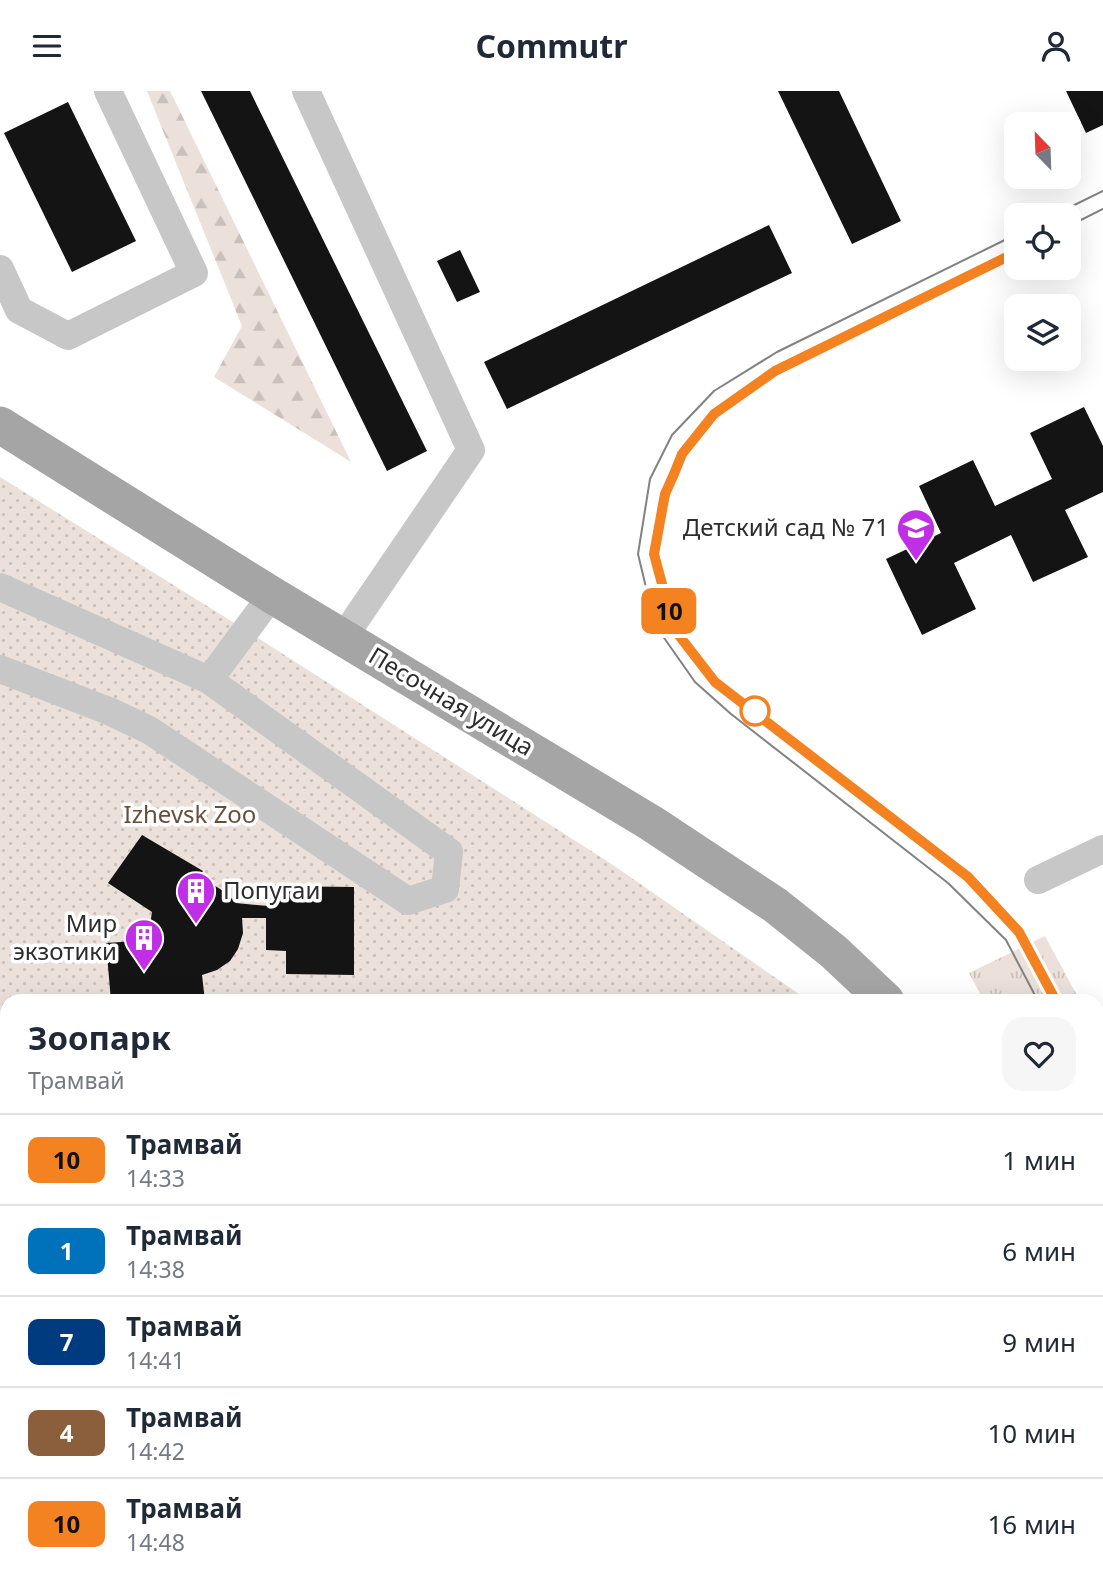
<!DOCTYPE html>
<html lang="ru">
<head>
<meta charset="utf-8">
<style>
	body { margin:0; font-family:"Noto Sans",sans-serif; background:#f6f6f7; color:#1f2937; height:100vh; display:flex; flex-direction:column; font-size:26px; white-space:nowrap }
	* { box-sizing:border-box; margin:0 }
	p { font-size:23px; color:#747a83 }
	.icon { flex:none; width:38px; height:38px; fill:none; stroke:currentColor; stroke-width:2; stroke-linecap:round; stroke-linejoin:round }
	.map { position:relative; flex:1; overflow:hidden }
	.panel { position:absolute; left:0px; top:903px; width:1104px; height:590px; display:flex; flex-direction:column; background:#fff; border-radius:21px 21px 0 0; box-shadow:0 7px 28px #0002 }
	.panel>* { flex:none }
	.badge { padding:0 14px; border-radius:10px; font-size:24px; line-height:46px }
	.needle { width:46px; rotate:337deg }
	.fabs { position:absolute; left:1004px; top:21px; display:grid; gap:14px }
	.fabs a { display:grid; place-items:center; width:77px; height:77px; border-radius:14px; background:#fff; box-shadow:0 7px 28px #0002; font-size:35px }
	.map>.badge { position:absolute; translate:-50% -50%; box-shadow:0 0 0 4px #fff }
	.round { display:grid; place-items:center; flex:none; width:74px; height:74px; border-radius:21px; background:#f6f6f7 }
	.overview { display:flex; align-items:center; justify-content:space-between; height:119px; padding:0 28px }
	h1 { font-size:33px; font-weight:700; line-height:52px }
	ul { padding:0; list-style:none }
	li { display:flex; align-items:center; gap:21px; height:91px; padding:0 28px; border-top:2px solid #e0e1e3 }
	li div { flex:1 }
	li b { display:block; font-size:26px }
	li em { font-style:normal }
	li .badge { min-width:77px; font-weight:700; text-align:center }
	header { display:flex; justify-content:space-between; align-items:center; height:91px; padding:0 28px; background:#fff; font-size:32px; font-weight:700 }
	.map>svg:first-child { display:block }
	.grass { fill:url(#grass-tufts) }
	.forest { fill:url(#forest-firs) }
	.park { fill:url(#park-dots) }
	.building { fill:#141414 }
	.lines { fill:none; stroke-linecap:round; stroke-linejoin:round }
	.minor { stroke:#c7c7c7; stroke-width:28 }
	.major { stroke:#a5a5a5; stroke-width:37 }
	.tram { stroke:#828282; stroke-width:2 }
	.line-casing { stroke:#fff; stroke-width:16 }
	.line { stroke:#f58220; stroke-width:10 }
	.stop-dot { fill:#fff; stroke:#f58220; stroke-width:3.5 }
	.labels { text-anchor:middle; stroke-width:7; stroke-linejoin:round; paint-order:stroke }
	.poi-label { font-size:24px; fill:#2d2d2d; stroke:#fff; text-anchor:end }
	.street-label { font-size:24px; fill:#2d2d2d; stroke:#fff }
	.park-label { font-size:24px; fill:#684d3a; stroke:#fff }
</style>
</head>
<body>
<header><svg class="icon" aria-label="menu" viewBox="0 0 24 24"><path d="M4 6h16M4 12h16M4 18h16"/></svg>Commutr<svg class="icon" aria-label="person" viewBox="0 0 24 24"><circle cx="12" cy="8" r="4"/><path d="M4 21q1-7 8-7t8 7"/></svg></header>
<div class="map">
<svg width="1103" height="1492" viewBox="0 0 1103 1492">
	<defs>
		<pattern id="grass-tufts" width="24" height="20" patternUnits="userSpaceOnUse" patternTransform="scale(1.75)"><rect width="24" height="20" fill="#ebe0da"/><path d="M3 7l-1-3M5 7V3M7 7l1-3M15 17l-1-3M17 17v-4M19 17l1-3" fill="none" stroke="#cac0bb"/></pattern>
		<pattern id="forest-firs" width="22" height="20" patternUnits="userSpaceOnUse" patternTransform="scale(1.75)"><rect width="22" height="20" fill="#ebe0da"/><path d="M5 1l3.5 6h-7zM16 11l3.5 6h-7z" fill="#cac0bb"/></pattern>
		<pattern id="park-dots" width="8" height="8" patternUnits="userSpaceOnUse" patternTransform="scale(1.75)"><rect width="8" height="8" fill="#ebe0da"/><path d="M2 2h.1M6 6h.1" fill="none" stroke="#cac0bb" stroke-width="1.8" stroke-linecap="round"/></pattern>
	</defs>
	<rect width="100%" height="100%" fill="#fff"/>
	<g class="grass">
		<path d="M1045,845L1080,910H984L969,882Z"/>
		<path d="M1097,944L1103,954V1125L1097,1114Z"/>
	</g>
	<path class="forest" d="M147,0H170L351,371L214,286L242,235Z"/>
	<path class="park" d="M0,386L236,533L610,772L809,910H7V1486H1097V1387L1103,1398V1492H0Z"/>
	<g class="building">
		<path d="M201,0H250L427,360L387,380Z"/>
		<path d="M778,0H839L901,130L852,153Z"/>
		<path d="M1066,0H1103V34L1086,42Z"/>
		<path d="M68,11L136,150L72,181L4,42Z"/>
		<path d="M769,134L792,182L507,318L484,271Z"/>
		<path d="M460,159L480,201L457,211L437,170Z"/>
		<path d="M1084,316L1103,355V401L1065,419L1088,466L1033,491L1011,444L954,472L976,518L922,544L886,468L941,442L919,395L973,369L995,415L1052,388L1030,342Z"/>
		<path d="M142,744L203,780L196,790L212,793L225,801L236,812L268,815L269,795L354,796V884L286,883V860L266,859V827H242L243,842L238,858L230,870L217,879L202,884L205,910H111L106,852L151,849L149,841L152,821L108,792Z"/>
	</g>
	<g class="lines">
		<g class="minor">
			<path d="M306,0L471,359L343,547"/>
			<path d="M0,178L19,219L68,245L194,182L108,0"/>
			<path d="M0,496L209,589L449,761L445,798L408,810L149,639L109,620L0,578"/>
			<path d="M209,589L272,504"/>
			<path d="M1038,789L1103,758"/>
		</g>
		<g class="major">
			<path d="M0,334L272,504L651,732L775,814L834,861L886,910"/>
			<path d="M1097,1289L1103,1300"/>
		</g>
		<g class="tram">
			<path d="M1054,124L1103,100"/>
			<path d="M1069,135L1103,118"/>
			<path d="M1017,143L777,261L714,300L672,344L650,388L638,463L655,534L695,591L731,623L948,792L1006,849L1038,910"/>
			<path d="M1017,161L775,280L714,323L682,363L665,403L654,463L674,538L715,591L968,786L1019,841L1056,910"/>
			<path d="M1097,989L1103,1000"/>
			<path d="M1097,1021L1103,1032"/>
		</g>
	</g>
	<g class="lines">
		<g class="line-casing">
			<path id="line" d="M1017,161L775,280L714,323L682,363L674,383L665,403L654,463L674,538L715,591L968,786L1019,841L1056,910"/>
		</g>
		<use href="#line" class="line"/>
	</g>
	<defs>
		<g id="school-pin" transform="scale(2.0125)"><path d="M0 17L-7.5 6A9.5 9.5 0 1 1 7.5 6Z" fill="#c02ee5" stroke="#fff"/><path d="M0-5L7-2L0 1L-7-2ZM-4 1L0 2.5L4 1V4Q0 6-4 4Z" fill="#fff"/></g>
		<g id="building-pin" transform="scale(2.0125)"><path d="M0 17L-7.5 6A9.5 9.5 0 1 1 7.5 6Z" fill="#c02ee5" stroke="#fff"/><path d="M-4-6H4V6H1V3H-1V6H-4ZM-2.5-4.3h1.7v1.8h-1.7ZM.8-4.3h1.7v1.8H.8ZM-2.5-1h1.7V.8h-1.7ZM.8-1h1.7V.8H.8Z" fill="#fff"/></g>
	</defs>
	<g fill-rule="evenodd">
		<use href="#school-pin" x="916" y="437"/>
		<use href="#building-pin" x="196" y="800"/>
		<use href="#building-pin" x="144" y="847"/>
	</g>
	<circle class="stop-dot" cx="755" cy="620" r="14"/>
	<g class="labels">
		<g class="poi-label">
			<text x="889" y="445">Детский сад № 71</text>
			<text x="223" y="808" text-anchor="start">Попугаи</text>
			<text x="117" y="841">Мир<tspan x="117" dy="28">экзотики</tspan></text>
		</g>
		<g class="street-label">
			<text transform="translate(451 611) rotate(31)" y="8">Песочная улица</text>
		</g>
		<g class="park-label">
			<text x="190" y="732">Izhevsk Zoo</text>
		</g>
	</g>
</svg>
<div class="fabs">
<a><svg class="needle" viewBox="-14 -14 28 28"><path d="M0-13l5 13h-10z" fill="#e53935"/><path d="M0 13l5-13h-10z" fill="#747a83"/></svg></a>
<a><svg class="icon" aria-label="locate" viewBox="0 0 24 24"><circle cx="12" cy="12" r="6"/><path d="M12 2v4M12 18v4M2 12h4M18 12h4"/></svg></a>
<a><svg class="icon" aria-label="layers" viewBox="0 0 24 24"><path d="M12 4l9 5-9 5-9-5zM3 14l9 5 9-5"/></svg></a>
</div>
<b class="badge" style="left:669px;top:520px;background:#f58220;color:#111">10</b>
<section class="panel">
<div class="overview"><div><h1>Зоопарк</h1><p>Трамвай</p></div><a class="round"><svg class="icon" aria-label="heart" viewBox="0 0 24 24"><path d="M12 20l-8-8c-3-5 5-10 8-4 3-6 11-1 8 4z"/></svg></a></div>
<ul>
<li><span class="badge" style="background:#f58220;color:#111">10</span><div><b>Трамвай</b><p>14:33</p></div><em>1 мин</em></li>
<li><span class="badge" style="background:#0072bc;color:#fff">1</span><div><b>Трамвай</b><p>14:38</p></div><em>6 мин</em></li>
<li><span class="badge" style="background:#003b80;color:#fff">7</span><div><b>Трамвай</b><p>14:41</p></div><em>9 мин</em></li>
<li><span class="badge" style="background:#8b5e3c;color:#fff">4</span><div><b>Трамвай</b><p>14:42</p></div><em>10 мин</em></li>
<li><span class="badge" style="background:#f58220;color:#111">10</span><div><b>Трамвай</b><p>14:48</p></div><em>16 мин</em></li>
</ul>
</section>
</div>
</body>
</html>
